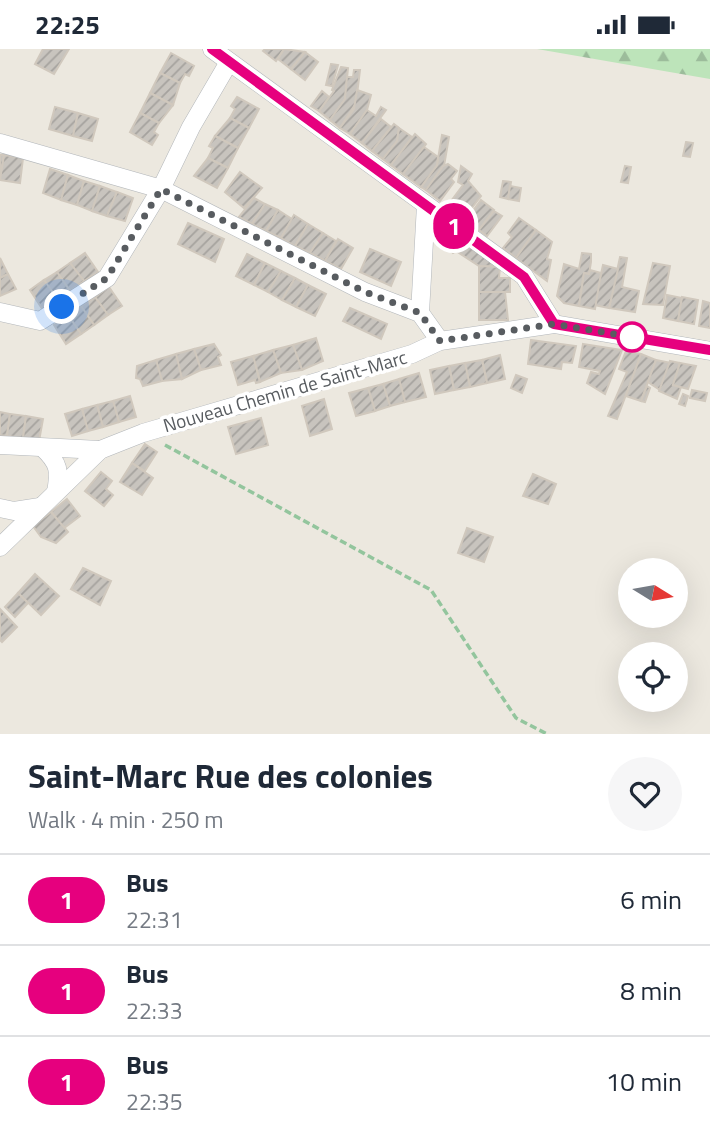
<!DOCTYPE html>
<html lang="en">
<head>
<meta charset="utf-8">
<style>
	body { margin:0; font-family:"Titillium Web",sans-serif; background:#f6f6f7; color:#1f2937; height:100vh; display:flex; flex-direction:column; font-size:26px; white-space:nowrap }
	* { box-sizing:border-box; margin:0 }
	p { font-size:23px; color:#747a83 }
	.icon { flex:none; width:38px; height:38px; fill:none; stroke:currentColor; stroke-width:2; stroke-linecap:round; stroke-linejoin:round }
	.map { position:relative; height:685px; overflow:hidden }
	.drawer { display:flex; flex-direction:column; background:#fff; flex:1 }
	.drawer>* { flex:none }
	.badge { padding:0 14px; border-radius:23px; font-size:24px; line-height:46px }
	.needle { width:46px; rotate:101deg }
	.buttons { position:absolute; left:618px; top:509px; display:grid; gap:14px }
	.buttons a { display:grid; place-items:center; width:70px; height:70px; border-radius:50%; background:#fff; box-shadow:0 7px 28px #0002; font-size:35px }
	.you { position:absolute; width:35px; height:35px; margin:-18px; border:5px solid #fff; border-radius:50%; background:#1a73e8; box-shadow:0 0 0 10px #1a73e833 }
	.map>.badge { position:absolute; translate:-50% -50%; box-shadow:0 0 0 4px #fff }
	.round { display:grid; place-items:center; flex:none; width:74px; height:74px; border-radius:37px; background:#f6f6f7 }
	.overview { display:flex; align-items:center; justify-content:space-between; height:119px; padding:0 28px }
	h1 { font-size:33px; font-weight:700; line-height:52px }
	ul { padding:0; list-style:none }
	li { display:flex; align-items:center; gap:21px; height:91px; padding:0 28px; border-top:2px solid #e0e1e3 }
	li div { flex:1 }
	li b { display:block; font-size:26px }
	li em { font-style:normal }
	li .badge { min-width:77px; font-weight:700; text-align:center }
	.status { display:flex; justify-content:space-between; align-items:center; height:49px; padding:0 35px; background:#fff; direction:ltr }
	.status svg { height:19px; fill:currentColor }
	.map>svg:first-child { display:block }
	.forest { fill:url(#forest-firs) }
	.building { fill:url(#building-hatch); stroke:#d0c8bd; stroke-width:2 }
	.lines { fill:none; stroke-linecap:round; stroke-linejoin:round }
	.minor-casing { stroke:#b2b6ba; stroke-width:19 }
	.path { stroke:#93c59d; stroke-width:3.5; stroke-dasharray:7 3.5; stroke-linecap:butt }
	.minor { stroke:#fff; stroke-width:18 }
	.line-casing { stroke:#fff; stroke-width:16 }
	.line { stroke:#e6007e; stroke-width:10 }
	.walk { stroke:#585c60; stroke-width:7; stroke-dasharray:0 12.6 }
	.stop-dot { fill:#fff; stroke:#e6007e; stroke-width:3.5 }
	.labels { text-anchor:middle; stroke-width:7; stroke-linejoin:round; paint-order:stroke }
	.street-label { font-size:19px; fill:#585c60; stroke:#fff }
</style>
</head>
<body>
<div class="status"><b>22:25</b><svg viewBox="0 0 49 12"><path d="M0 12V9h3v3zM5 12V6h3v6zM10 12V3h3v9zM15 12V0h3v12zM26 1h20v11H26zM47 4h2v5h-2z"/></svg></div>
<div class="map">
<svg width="710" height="685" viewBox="0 0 710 685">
	<defs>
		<pattern id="forest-firs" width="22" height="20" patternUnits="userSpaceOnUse" patternTransform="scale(1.75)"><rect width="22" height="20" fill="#bde4ba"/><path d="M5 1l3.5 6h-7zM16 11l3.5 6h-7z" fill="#9cbc9b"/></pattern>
		<pattern id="building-hatch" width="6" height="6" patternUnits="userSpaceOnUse" patternTransform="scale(1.75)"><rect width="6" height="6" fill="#c8c4be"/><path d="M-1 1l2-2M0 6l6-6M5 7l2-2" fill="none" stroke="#a5a29e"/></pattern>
	</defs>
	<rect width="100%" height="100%" fill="#ece8df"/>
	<path class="forest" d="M537,0H710V30Z"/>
	<g class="building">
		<path d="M43,0H69L54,25L35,15Z"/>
		<path d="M265,0H284L276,12L263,2Z"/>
		<path d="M284,0L305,3L291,20L278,10Z"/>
		<path d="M305,3L318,13L305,31L291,20Z"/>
		<path d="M171,4L194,17L189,27L185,25L180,34L160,24Z"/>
		<path d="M331,15L338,16L332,37L326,36Z"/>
		<path d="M341,18L348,19L345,50L330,71L319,62L334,42L332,41Z"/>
		<path d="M354,21H360L356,54L340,79L330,71L345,50L347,28H353Z"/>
		<path d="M160,24L180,34L173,56L150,44Z"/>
		<path d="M357,41L371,46L367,61L350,85L340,79L354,60Z"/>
		<path d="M322,42L329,48L319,62L311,57Z"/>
		<path d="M150,44L173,56L159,74L140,64Z"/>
		<path d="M237,48L259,60L249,79L230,69L235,60L231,57Z"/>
		<path d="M55,58L78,64L73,87L49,80Z"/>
		<path d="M381,58L386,61L362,94L350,85L367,61L376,67Z"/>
		<path d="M78,64L98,70L92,92L73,87Z"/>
		<path d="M140,64L159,74L154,83L158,86L152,96L130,83Z"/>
		<path d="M230,69L249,79L238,99L215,87Z"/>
		<path d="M381,70L391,78L372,102L362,94Z"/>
		<path d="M394,75L399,79L397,92L383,110L372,102Z"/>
		<path d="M399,79L412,88L391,116L383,110L397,92Z"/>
		<path d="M415,85L426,95L403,125L391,116Z"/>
		<path d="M442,86L449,88L444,117L426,141L421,138L437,116Z"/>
		<path d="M215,87L238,99L228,119L208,109L213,99L209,97Z"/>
		<path d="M686,93L693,94L690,108L683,107Z"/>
		<path d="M424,98L438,108L437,116L421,138L403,125Z"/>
		<path d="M0,106H4L0,130Z"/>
		<path d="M4,106L23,109L20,134L0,131Z"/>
		<path d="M208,109L228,119L217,139L194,127Z"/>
		<path d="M448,115L457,122L451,130L454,133L440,152L426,141L443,117Z"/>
		<path d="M461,117L472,125L468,132L481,147L467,165L451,152L463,136L458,133Z"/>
		<path d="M625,117L631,118L628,134L621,133Z"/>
		<path d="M50,120L68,126L61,151L43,144Z"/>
		<path d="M240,123L262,139L244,159L225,143Z"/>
		<path d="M68,126L84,132L77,156L61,151Z"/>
		<path d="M84,132L100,137L92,162L77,156Z"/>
		<path d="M503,132L511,133L508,150L500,148Z"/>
		<path d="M100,137L117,143L107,167L92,162Z"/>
		<path d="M510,137L521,139L519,152L508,150Z"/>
		<path d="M117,143L133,149L125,172L107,167Z"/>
		<path d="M254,149L265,155L252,175L239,168Z"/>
		<path d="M481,151L494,161L479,181L466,171Z"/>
		<path d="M265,155L278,161L266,182L252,175Z"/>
		<path d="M278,161L292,170L281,189L266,182Z"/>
		<path d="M494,162L502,167L487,187L479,181Z"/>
		<path d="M294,166L308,175L295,197L281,189Z"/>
		<path d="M519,169L536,181L516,209L503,199L512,188L508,184Z"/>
		<path d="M188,174L224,190L215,213L178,195Z"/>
		<path d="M308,175L323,184L310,204L295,197Z"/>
		<path d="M536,181L552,193L547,210L551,211L547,232L516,209Z"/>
		<path d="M443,183L457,187L500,218L479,217L456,202L453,204L440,192Z"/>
		<path d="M323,184L336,192L325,212L310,204Z"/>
		<path d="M338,190L353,199L341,220L325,212Z"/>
		<path d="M370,200L401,213L391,237L360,223Z"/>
		<path d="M85,204L98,223L84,232L70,214Z"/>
		<path d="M582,204L591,205V213L589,225L584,224L579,257L564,254L557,247L564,215L579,220Z"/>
		<path d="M247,205L265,214L254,236L236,227Z"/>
		<path d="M620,208L627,209L622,238L639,242L635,263L609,259Z"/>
		<path d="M0,209L8,225L0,229Z"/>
		<path d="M70,214L84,232L70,242L57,223Z"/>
		<path d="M265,214L281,222L268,243L254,236Z"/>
		<path d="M653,214L670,217L663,256L643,255Z"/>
		<path d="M603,216L618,220L609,259L594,256Z"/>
		<path d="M479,217L500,218L499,229H510V243H479Z"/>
		<path d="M590,221L601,224L595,260L579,257L584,224L589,225Z"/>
		<path d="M281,222L295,229L282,251L268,243Z"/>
		<path d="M57,223L70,242L58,251L44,231Z"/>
		<path d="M8,225L16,240L0,247V229Z"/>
		<path d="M295,229L308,236L296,258L282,251Z"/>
		<path d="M44,231L58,251L43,261L30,241Z"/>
		<path d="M308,236L326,245L315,267L296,258Z"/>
		<path d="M109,238L122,257L108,266L95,248Z"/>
		<path d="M479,243H505L508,271H479Z"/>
		<path d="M667,246L682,249L678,272L663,269Z"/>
		<path d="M95,248L108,266L94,276L81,257Z"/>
		<path d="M682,248L698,251L694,275L678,272Z"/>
		<path d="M703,252L710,254V279L699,277Z"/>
		<path d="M81,257L94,276L81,285L68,266Z"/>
		<path d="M350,259L387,275L381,290L343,272Z"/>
		<path d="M68,266L81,285L66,295L54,276Z"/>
		<path d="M316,289L323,312L302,321L293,296Z"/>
		<path d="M531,291L576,297L572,314L562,313L561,320L528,315Z"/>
		<path d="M214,295L221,306L218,308L221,316L201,321L194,300Z"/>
		<path d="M583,295L622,301L605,345L587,334L591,323L599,325L600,322L579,318Z"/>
		<path d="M293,296L302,321L281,324L273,301Z"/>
		<path d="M194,300L201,321L182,330L176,305Z"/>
		<path d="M273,301L281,324L260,333L253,307Z"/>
		<path d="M626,302L641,305L617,370L608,367L627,323L619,320Z"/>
		<path d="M176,305L182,330L162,332L156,311Z"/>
		<path d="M641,305L656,311L641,352L626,347Z"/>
		<path d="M500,306L505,330L487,334L482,311Z"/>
		<path d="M253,307L260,333L256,334L255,331L238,336L231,313Z"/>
		<path d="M156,311L162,332L143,337L140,330L136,329L137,317Z"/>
		<path d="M482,311L487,334L470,338L465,314Z"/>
		<path d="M656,311L671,314L660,341L648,333Z"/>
		<path d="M670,312L680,314L673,336L681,338L677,350L659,342Z"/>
		<path d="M465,314L470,338L454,341L449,317Z"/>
		<path d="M680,314L696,317L688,340L673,336Z"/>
		<path d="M449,317L454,341L435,345L430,321Z"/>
		<path d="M419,324L426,348L405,353L399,330Z"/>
		<path d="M516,326L527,330L522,344L511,339Z"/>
		<path d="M399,330L405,353L390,357L383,335Z"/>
		<path d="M383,335L390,357L375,362L368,339Z"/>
		<path d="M647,337L650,339L645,353L641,352Z"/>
		<path d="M368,339L375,362L356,367L349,344Z"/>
		<path d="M692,341L707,344L705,352L690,349Z"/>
		<path d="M683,345L688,347L685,357L679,355Z"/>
		<path d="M130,347L136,368L119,373L113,352Z"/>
		<path d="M324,350L332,380L310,387L302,357Z"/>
		<path d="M113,352L119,373L103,378L97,356Z"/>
		<path d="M97,356L103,378L88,382L82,360Z"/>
		<path d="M82,360L88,382L72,387L65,365Z"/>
		<path d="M0,363L10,365L7,387L0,386Z"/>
		<path d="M10,365L26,367L23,389L7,387Z"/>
		<path d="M26,367L43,370L39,392L23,389Z"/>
		<path d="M261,369L268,396L236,405L228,378Z"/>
		<path d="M145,395L157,403L145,422L132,414Z"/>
		<path d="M132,414L153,429L142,446L120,433Z"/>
		<path d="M101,423L112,432L106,440L113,446L104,457L85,442Z"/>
		<path d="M533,425L556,435L548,455L523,447Z"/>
		<path d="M67,450L80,467L64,479L51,463Z"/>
		<path d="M51,463L68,483L56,494L41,488L33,477Z"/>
		<path d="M467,479L493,488L484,513L458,504Z"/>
		<path d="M83,519L111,532L100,556L71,540Z"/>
		<path d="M35,525L59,547L41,566L18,544Z"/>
		<path d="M18,544L28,554L15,568L5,558Z"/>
		<path d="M0,560L17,578L2,593L0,591Z"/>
	</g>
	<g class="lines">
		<g class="minor-casing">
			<g id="minor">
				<path d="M212,0L524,227L554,275"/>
				<path d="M0,94L161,140L365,243L420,264L440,292"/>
				<path d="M0,263L40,272L107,229L161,140L191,78L229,13"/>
				<path d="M420,264L426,156"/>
				<path d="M0,396L100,401"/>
				<path d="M43,399C59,414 60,422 56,443"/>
				<path d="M0,459L14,462L40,458"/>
				<path d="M0,498L100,401L143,384L412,305L440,292L554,275L710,302"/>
			</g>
		</g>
		<path class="path" d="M165,396L431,541L516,669L547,685"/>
		<use href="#minor" class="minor"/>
	</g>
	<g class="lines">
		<g class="line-casing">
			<path id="line" d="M212,0L524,228L554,275L710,301"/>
		</g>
		<use href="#line" class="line"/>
		<path class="walk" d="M62,258L107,229L161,140L365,243L420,264L440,292L554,275L632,288"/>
	</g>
	<circle class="stop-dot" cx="632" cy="288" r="14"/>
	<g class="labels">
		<g class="street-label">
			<text transform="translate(285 342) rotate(-16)" y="7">Nouveau Chemin de Saint-Marc</text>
		</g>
	</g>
</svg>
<div class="buttons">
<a><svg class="needle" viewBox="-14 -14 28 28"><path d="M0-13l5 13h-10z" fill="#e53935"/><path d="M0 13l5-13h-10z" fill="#747a83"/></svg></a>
<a><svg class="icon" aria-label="locate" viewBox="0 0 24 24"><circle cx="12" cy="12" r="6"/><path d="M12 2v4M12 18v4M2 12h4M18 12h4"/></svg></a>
</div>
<div class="you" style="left:62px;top:258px"></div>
<b class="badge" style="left:454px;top:177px;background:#e6007e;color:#fff">1</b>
</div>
<section class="drawer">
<div class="overview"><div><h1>Saint-Marc Rue des colonies</h1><p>Walk · 4 min · 250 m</p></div><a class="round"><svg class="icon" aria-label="heart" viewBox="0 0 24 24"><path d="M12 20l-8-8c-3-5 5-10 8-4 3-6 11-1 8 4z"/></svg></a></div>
<ul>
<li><span class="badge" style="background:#e6007e;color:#fff">1</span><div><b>Bus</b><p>22:31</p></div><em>6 min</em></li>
<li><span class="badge" style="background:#e6007e;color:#fff">1</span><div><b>Bus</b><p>22:33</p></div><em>8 min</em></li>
<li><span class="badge" style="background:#e6007e;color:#fff">1</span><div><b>Bus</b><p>22:35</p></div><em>10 min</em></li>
</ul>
</section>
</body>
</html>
